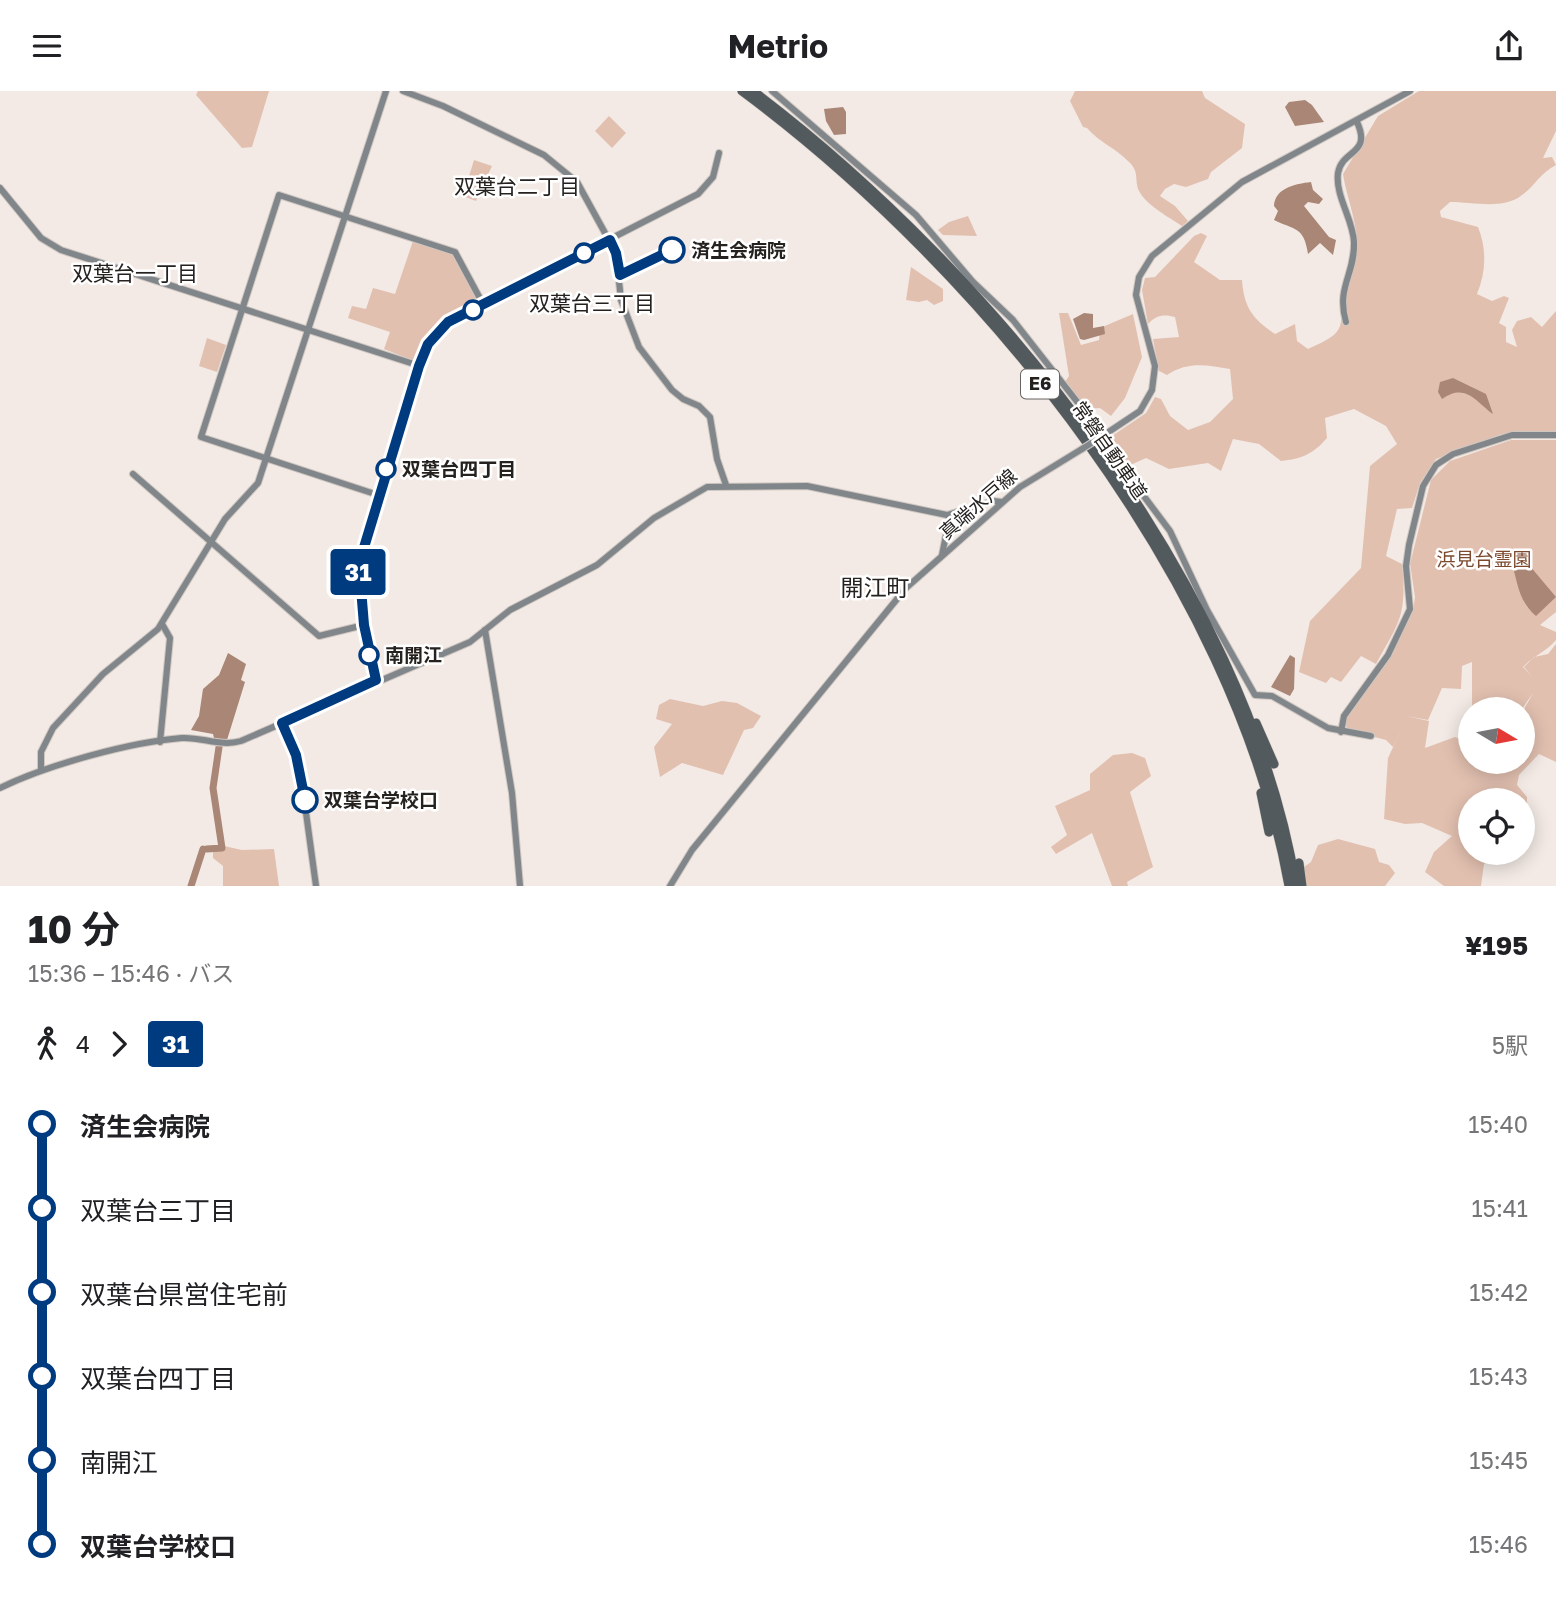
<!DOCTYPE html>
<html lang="ja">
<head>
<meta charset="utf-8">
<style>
	body { margin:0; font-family:"Golos Text","Noto Sans JP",sans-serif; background:#f6f6f6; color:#202124; height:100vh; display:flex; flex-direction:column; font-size:26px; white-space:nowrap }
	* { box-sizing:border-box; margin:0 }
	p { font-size:23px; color:#757577 }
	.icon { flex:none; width:38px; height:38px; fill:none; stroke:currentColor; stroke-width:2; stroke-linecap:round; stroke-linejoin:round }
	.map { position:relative; height:795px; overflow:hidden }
	.drawer { display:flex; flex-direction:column; background:#fff; flex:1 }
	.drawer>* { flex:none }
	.badge { padding:0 14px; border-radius:5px; font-size:24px; line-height:46px }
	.needle { width:46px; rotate:100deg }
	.controls { position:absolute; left:1458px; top:606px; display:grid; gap:14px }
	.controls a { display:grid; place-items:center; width:77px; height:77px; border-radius:50%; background:#fff; box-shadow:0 4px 18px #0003; font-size:35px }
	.map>.badge { position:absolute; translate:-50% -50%; box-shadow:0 0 0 4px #fff }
	.legs { display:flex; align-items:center; gap:10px; height:77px; padding:0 28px; font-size:23px }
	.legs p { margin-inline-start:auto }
	.head { display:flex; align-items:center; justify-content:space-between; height:119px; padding:0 28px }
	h1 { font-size:38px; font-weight:700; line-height:52px }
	ul { padding:0 28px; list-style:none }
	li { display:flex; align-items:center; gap:24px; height:84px; font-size:26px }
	li i { display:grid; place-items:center; width:10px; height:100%; margin:0 9px; background:currentColor }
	li i::after { content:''; width:18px; height:18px; margin:-9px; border:5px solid; border-radius:50%; background:#fff }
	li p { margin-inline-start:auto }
	li:first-child i { background:linear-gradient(#0000 50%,currentColor 0) }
	li:last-child i { background:linear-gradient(currentColor 50%,#0000 0) }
	header { display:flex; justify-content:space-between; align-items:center; height:91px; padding:0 28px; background:#fff; font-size:32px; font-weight:700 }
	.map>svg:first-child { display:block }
	.green { fill:#e2c0b0; fill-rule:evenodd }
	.water { fill:#a98675 }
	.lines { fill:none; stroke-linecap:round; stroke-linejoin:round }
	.river { stroke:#a98675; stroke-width:7 }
	.secondary-casing { stroke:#cec6c1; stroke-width:8 }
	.highway-casing { stroke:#cec6c1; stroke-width:10 }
	.secondary { stroke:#808689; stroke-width:6 }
	.highway { stroke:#525a5e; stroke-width:9 }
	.secondary-bridge-casing { stroke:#cec6c1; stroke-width:8; stroke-linecap:butt }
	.secondary-bridge { stroke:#808689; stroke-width:6 }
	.line-1-casing { stroke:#fff; stroke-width:16 }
	.line-1 { stroke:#003b80; stroke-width:10 }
	.stop-1-dot { fill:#fff; stroke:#003b80; stroke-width:3.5 }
	.labels { text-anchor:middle; stroke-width:5; stroke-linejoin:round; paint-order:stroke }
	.shield { fill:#fff; stroke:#666462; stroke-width:2 }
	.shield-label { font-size:18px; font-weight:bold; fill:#24211f }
	.stop-label { font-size:19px; font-weight:bold; fill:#24211f; stroke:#fff; text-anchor:start }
	.street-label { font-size:19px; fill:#24211f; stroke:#fff }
	.park-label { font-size:19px; fill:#7c492f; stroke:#fff }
	.neighbourhood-label { font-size:21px; fill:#24211f; stroke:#fff }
	.quarter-label { font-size:23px; fill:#24211f; stroke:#fff }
</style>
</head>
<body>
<header><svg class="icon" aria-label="menu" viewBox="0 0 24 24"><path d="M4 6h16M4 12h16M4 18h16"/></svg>Metrio<svg class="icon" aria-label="share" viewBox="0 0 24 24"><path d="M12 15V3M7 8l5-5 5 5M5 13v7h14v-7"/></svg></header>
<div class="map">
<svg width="1556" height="795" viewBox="0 0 1556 795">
	<rect width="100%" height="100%" fill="#f3eae5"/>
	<g class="green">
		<path d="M198,0H269L252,56L242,57L196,4Z"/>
		<path d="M1075,0H1202L1205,7L1245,33L1242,57L1211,81L1208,88L1186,96L1174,93L1165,98L1160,105L1175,115L1188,130L1182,135C1169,126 1147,115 1139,100C1134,89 1140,81 1129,71C1116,57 1100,52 1087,37L1083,36L1070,10Z"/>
		<path d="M1419,0H1556V40L1543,67L1552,66L1556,74C1539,83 1536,94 1522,104C1504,119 1472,111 1450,111L1440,120L1441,126L1478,136C1487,158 1486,181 1477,203L1492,210L1504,205L1509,207L1499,232L1506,236V251L1517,256L1512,239L1517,230L1531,226L1542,236L1556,220V340L1502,343L1436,368L1420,392L1412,417L1397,418L1386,465L1402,473C1407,524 1400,530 1376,573L1361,565L1341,591L1331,586L1326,592L1299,581L1310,530L1361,477L1370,375L1397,353L1386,335L1354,318L1325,327L1327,347C1313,363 1302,368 1281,370L1259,353L1233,348L1221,380L1208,372L1169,378L1146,367L1126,376L1109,347L1146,322L1155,306L1161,308L1170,325L1188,339L1210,331L1233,308L1230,278C1207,274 1188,270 1167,284L1159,280L1153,248L1179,246L1175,226C1164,223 1156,224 1148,233L1142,199L1145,187L1155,186L1194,145L1201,142L1207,145L1194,171L1220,189H1242C1244,217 1253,228 1275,243L1295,233L1297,250L1308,258C1349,240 1338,239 1345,200C1348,184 1357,171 1357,153C1358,134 1346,104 1343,83L1378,25Z"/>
		<path d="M609,25L626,42L612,57L595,40Z"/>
		<path d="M474,69L492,75L476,110L463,105Z"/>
		<path d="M968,125L977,145L943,144L938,139L949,131Z"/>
		<path d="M413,150L453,164L478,211L477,214C444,229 432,233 419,269L414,270L384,258L390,241L348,227L352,215L366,218L373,197L395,203Z"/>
		<path d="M911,176L943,198V210L934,214L927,209L919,211L906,209Z"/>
		<path d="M1059,222H1068L1081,254L1099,249L1100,237L1133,223L1142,266L1125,307L1111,325L1100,317L1086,318L1065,291L1069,285Z"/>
		<path d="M207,247L226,254L217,281L199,275Z"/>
		<path d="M1511,349H1556V521L1540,534L1556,541V549C1545,562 1534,564 1523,576L1532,586L1524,576L1534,566L1548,563L1556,553V671L1539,663L1519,684L1517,694L1527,706V728L1523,738L1522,709H1470V761H1495L1484,773L1481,795H1444L1425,781L1434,761L1452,745L1422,732L1405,733L1384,728L1388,667L1403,635L1393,656L1386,649L1348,639L1344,630L1388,565L1413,520L1415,506L1410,473L1431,389L1450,370ZM1472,571V618H1522L1533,602L1523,620L1522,670H1470V652L1455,646L1425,657L1429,630L1406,625L1428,629L1442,597L1461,598L1462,575Z"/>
		<path d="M670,608L703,615L722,610L737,612L761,625L753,637L744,639L723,684L682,672L660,686L654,656L672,633L656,628L659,614Z"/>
		<path d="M1132,662L1145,667L1151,685L1130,701L1153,776L1127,791L1128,795H1112L1092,742L1056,763L1051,756L1067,744L1055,715L1090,699V683L1113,664Z"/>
		<path d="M1338,748L1375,758L1379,771L1389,774L1395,782L1385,795H1306L1304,776L1311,771L1318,754Z"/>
		<path d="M224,755L242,759L274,758L279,795H223V775L213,767V759L223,760Z"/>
	</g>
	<g class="water">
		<path d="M1305,9L1312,14L1324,31L1295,35L1285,16L1289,11Z"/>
		<path d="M843,16L846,21V43L834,44L826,30L824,18Z"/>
		<path d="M1311,91L1313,99L1323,108L1319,113L1308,111L1304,115L1329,146L1336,149L1333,164L1320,152L1308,163C1304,135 1294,139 1274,129L1278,120L1274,115C1275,97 1295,93 1311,91Z"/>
		<path d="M1084,222L1093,223V237L1104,235L1105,243L1084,249L1080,248L1073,228Z"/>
		<path d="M1453,287L1486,303L1493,323C1476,311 1466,291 1442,308L1438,301L1440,291Z"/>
		<path d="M1518,461L1556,506L1536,525C1516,507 1519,491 1510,468Z"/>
		<path d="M228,562L246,573L241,589L245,591L227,649L214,647L213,643L191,639L199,625L203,598L219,584Z"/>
		<path d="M1290,564L1295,567L1294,598L1290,605L1271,596Z"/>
	</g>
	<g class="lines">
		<g class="river">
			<path d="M207,758L222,757L213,697L219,656"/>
			<path d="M191,795L203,758"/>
		</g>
		<g class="secondary-casing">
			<g id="secondary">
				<path d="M403,0L443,15L544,64L577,91L616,162L621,209L639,256L672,299L683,308L699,315L710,326L717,368L726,394"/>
				<path d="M772,0L916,124L973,191L1013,229L1104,345L1125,380L1170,440L1207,519L1255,604L1272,605L1328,637L1371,645"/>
				<path d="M0,97L41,147L61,159L420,275"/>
				<path d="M1346,231C1336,196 1355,184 1354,151C1353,128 1335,105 1338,82C1342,58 1372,64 1357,31"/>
				<path d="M1101,346L1140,320L1152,299L1155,275L1136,204L1139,186L1152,165L1242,91L1410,0"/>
				<path d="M133,383L319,545L364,534"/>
				<path d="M378,404L201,346L279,104L455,161L483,213"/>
				<path d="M942,464L950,424"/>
				<path d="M485,539L512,702L520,795"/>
				<path d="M376,589L364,534L359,473L428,253L448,231L698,103L713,86L719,62"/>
				<path d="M282,632L301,685L316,795"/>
				<path d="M1341,641L1344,625L1388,564L1410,518L1406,475L1409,454L1423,395L1436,374L1453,363L1512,344H1556"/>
				<path d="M160,651L170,547L162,533"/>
				<path d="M41,679V661L53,637L103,583L158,538L225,428L258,392L386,0"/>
				<path d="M0,697C47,674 130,651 182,647C203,646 221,656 241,650L470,551L510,519L597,474L654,427L707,396L807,395L947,424L993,410L1002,411"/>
				<path d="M670,795L692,759L906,497L1020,396L1082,358"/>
			</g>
		</g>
		<g class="highway-casing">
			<g id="highway">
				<path d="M742,0C986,181 1235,491 1289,795"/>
				<path d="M753,0C992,180 1247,494 1296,795"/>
				<path d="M1256,632L1274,673"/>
				<path d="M1261,702L1269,741"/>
				<path d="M1299,772L1302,795"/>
			</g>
		</g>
		<use href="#secondary" class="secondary"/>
		<use href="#highway" class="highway"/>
		<g class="secondary-bridge-casing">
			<path id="secondary-bridge" d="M1082,358L1098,348"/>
		</g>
		<use href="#secondary-bridge" class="secondary-bridge"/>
	</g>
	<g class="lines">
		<g class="line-1-casing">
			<path id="line-1" d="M305,709L296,664L282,632L376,589L364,534L359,473L419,275L428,253L448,231L610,149L616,162L620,184L672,159"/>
		</g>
		<use href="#line-1" class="line-1"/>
	</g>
	<g class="stop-1-dot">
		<circle cx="672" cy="159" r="12"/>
		<circle cx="584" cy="162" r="9"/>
		<circle cx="473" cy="219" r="9"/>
		<circle cx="386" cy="378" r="9"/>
		<circle cx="369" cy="564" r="9"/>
		<circle cx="305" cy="709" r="12"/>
	</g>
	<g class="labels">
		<rect class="shield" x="1021" y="278.5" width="38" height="29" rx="5"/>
		<g class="shield-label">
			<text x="1040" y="299">E6</text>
		</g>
		<g class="stop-label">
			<text x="691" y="166">済生会病院</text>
			<text x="402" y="385">双葉台四丁目</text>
			<text x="385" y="571">南開江</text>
			<text x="324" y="716">双葉台学校口</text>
		</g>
		<g class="street-label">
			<text transform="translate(1110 359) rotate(55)" y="7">常磐自動車道</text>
			<text transform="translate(978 413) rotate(-41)" y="7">真端水戸線</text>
		</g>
		<g class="park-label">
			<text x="1484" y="475">浜見台霊園</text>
		</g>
		<g class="neighbourhood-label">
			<text x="517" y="103">双葉台二丁目</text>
			<text x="135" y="190">双葉台一丁目</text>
			<text x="592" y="220">双葉台三丁目</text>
		</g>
		<g class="quarter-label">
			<text x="875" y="505">開江町</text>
		</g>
	</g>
</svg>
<div class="controls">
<a><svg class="needle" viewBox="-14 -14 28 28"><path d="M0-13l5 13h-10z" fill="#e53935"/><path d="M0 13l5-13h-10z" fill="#757577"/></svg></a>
<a><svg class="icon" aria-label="locate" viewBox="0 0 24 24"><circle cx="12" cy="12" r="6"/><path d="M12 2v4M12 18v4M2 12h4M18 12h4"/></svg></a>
</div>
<b class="badge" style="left:358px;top:481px;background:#003b80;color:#fff">31</b>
</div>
<section class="drawer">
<div class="head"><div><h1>10 分</h1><p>15:36 – 15:46 · バス</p></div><b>¥195</b></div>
<div class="legs"><svg class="icon" aria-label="walk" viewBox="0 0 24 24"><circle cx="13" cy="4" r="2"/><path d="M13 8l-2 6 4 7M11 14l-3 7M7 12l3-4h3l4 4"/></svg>4<svg class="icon" aria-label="forward" viewBox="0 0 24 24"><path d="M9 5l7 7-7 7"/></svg><b class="badge" style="background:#003b80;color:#fff">31</b><p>5駅</p></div>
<ul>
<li><i style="color:#003b80"></i><b>済生会病院</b><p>15:40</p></li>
<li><i style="color:#003b80"></i><span>双葉台三丁目</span><p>15:41</p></li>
<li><i style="color:#003b80"></i><span>双葉台県営住宅前</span><p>15:42</p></li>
<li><i style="color:#003b80"></i><span>双葉台四丁目</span><p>15:43</p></li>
<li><i style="color:#003b80"></i><span>南開江</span><p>15:45</p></li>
<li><i style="color:#003b80"></i><b>双葉台学校口</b><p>15:46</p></li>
</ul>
</section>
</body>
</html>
